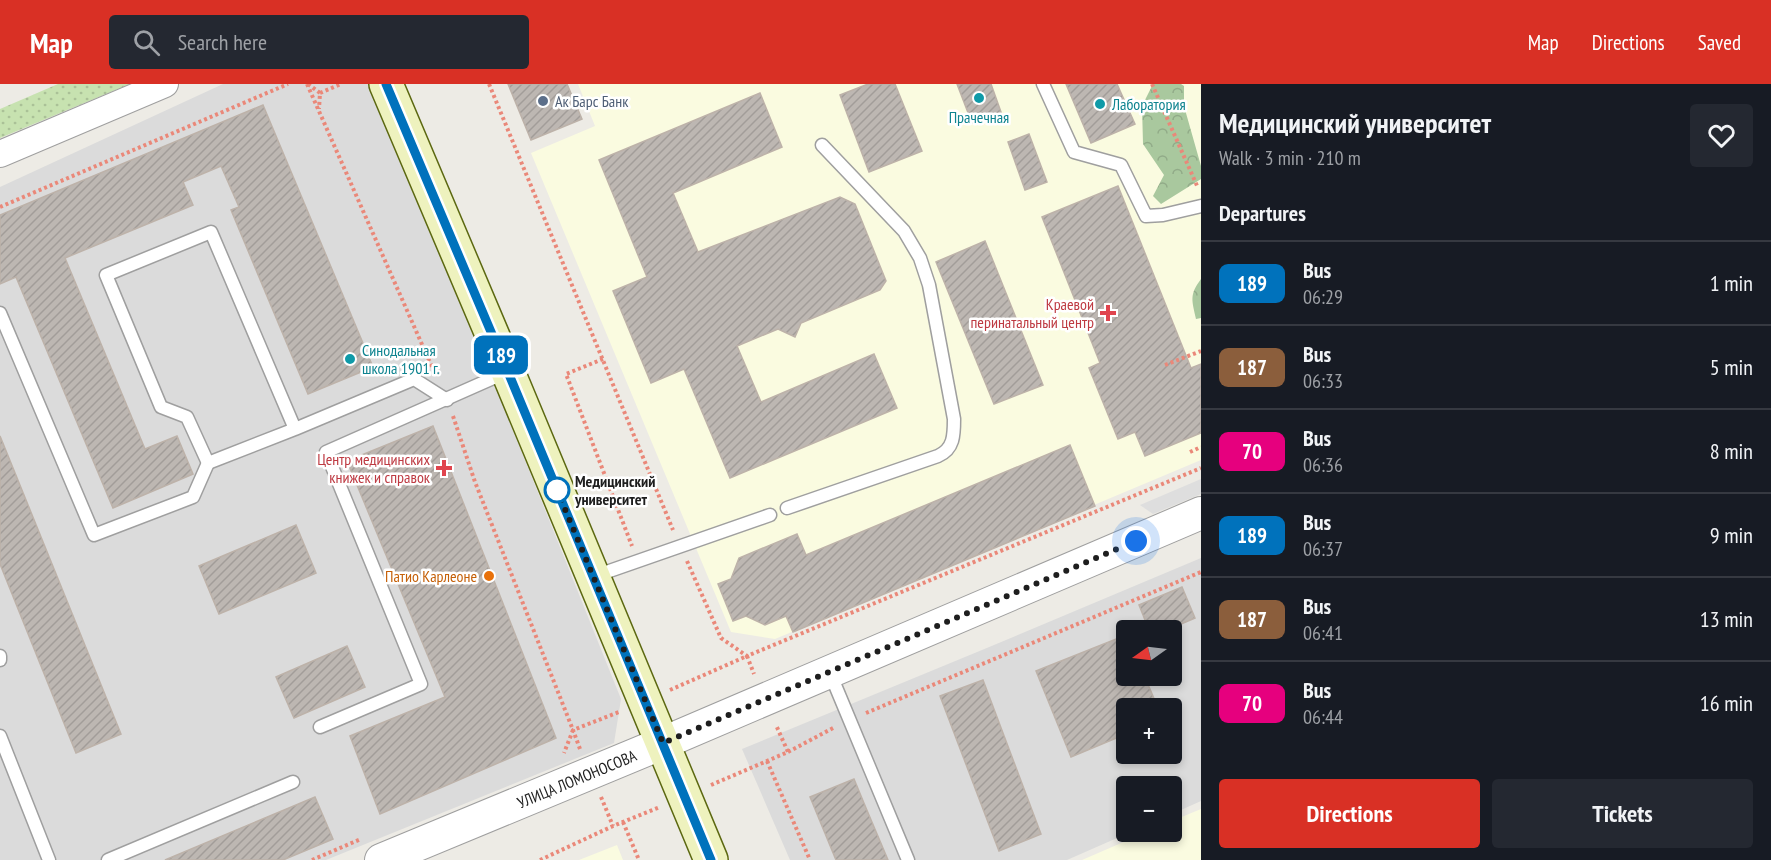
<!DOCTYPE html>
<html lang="en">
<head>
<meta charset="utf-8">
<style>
	body { margin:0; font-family:"PT Sans Narrow",sans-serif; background:#242831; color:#f1f3f6; height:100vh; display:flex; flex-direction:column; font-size:22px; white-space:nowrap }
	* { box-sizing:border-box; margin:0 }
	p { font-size:20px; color:#9ea1a6 }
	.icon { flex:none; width:33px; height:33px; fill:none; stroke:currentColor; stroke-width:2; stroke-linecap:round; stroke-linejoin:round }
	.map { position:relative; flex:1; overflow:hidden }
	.drawer { display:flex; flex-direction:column; background:#171b24; width:570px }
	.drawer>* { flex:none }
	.badge { padding:0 12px; border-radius:9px; font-size:21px; line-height:39px }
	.needle { width:39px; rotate:256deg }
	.buttons { position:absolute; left:1116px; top:536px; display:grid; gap:12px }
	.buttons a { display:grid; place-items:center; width:66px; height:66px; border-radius:6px; background:#171b24; box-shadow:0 3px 9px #0003; font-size:30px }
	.you { position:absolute; width:30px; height:30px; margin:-15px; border:4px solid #fff; border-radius:50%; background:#1a73e8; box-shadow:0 0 0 9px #1a73e833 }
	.map>.badge { position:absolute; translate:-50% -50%; box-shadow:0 0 0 3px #fff }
	h2 { padding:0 18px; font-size:22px; line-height:54px }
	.round { display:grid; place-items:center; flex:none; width:63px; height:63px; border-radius:6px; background:#242831 }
	.overview { display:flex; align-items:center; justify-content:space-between; height:102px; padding:0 18px }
	h1 { font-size:28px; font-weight:600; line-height:45px }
	.cta { display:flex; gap:12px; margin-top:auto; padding:12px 18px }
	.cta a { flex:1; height:69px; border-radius:6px; background:#d93025; color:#fff; font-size:24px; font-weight:600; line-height:69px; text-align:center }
	.cta a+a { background:#242831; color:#f1f3f6 }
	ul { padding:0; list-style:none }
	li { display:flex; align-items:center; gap:18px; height:84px; padding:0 18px; border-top:2px solid #363941 }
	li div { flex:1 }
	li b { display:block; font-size:22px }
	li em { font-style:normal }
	li .badge { min-width:66px; font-weight:700; text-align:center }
	header { display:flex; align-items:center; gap:36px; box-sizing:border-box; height:84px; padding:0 30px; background:#d93025; color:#fff }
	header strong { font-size:28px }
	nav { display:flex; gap:33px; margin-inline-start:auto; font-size:21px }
	.search { width:420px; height:54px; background:#242831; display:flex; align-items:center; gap:15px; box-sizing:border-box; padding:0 21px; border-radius:6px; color:#9ea1a6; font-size:22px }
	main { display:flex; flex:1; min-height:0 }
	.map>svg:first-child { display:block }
	.residential { fill:#dbdbdb; fill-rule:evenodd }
	.education { fill:#fafbe0 }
	.grass { fill:url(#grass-dots) }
	.forest { fill:url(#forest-crowns) }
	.parking { fill:#dedede }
	.building { fill:url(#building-hatch); stroke:#bdb2a9; stroke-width:1.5 }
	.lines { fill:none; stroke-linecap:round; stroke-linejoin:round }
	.service-casing { stroke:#9f9f9f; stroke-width:15 }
	.minor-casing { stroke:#9f9f9f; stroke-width:28 }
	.tertiary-casing { stroke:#9f9f9f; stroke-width:34 }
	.secondary-casing { stroke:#5c6811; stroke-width:36 }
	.path { stroke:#ea8879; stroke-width:4; stroke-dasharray:3 3; stroke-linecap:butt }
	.service { stroke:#fff; stroke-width:12 }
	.minor { stroke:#fff; stroke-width:26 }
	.tertiary { stroke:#fff; stroke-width:32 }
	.secondary { stroke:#eef2be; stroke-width:33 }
	.line-casing { stroke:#fff; stroke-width:14 }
	.line { stroke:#0072bc; stroke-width:9 }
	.walk { stroke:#1e1e1e; stroke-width:6; stroke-dasharray:0 10.8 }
	.culture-dot { fill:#0f9aa8; stroke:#fff; stroke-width:2 }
	.service-dot { fill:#5c6f8a; stroke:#fff; stroke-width:2 }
	.health-dot { fill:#e0444e; stroke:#fff; stroke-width:2 }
	.stop-dot { fill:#fff; stroke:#0072bc; stroke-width:3 }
	.food-dot { fill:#e8710a; stroke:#fff; stroke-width:2 }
	.labels { text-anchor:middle; stroke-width:5; stroke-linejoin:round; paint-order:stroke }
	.service-label { font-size:16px; fill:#4e5e75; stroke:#fff; text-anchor:start }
	.culture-label { font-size:16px; fill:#0d838f; stroke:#fff; text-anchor:start }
	.health-label { font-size:16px; fill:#be3a42; stroke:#fff; text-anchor:end }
	.stop-label { font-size:16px; font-weight:bold; fill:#1e1e1e; stroke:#fff; text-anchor:start }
	.food-label { font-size:16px; fill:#c56008; stroke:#fff; text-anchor:end }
	.street-label { font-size:16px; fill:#1e1e1e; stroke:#fff }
</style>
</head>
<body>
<header>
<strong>Map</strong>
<div class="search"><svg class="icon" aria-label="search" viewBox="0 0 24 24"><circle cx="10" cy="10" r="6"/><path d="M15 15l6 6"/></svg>Search here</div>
<nav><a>Map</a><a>Directions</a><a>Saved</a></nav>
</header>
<main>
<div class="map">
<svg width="1201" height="776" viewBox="0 0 1201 776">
	<defs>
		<pattern id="grass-dots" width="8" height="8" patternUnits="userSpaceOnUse" patternTransform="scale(1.5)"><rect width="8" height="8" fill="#c7e2b0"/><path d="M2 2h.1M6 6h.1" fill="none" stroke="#aac197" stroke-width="1.8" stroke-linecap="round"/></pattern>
		<pattern id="forest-crowns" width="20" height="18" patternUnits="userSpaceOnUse" patternTransform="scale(1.5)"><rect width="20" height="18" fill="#a9c89e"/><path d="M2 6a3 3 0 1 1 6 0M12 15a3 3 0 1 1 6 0" fill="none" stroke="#91ab88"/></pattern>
		<pattern id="building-hatch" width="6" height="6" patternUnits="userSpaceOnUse" patternTransform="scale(1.5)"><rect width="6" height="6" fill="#bdb7b2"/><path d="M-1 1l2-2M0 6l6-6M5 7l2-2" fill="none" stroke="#a29d99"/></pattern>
	</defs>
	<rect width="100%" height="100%" fill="#edebe5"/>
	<g class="residential">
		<path d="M223,0H374L621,615L614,659L326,776H0V103Z"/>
		<path d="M1201,474V717L1172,730V702H1126V747H1133L1067,776H790L742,665L982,566ZM1126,546H1172V591H1126ZM1126,624H1172V669H1126Z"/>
	</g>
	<g class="education">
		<path d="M578,0H1201V376L775,555L731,548L531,69L595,42Z"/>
		<path d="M1201,725V776H1082L1149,747H1172V737Z"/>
		<path d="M617,761L623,776H579Z"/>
	</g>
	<path class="grass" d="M58,0H130L0,54V25Z"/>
	<g class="forest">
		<path d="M1153,0H1181L1184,2V22L1201,82V95L1161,120L1153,112L1164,91L1143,60L1142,22Z"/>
		<path d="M1201,195V234L1196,235C1192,216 1189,211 1201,195Z"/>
	</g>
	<path class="parking" d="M1201,395V410L1153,430L1140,421Z"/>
	<g class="building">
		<path d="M508,0H567L582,35L531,56Z"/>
		<path d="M868,0H895L922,67L869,88L840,11Z"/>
		<path d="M957,0H991L1001,28L972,39Z"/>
		<path d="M1066,0H1117L1135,40L1091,59Z"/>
		<path d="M760,9L782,63L673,109L698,168L840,113L855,120L886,197L880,206L801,239L795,253L778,245L737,262L761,318L874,270L897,324L730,394L684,285L651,299L613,207L647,193L599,76Z"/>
		<path d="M263,21L373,283L308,310L231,126L239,123L221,82L183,98L193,121L65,174L145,365L177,352L193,390L113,424L16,193L0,200V131Z"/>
		<path d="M1029,50L1047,98L1025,106L1008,58Z"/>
		<path d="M1118,102L1191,284L1201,280V349L1145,372L1135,348L1118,355L1089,284L1100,279L1042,133Z"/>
		<path d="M985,157L1043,301L994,320L936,178Z"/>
		<path d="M433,342L556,654L380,730L350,652L445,613L347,377Z"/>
		<path d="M0,352L121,650L76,669L0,480Z"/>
		<path d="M1070,361L1095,422L793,548L786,532L765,541L746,532L733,537L718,500L731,495L739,474L797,450L806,471Z"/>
		<path d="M296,441L316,489L219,530L199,482Z"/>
		<path d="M1182,503L1195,534L1167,546H1149L1139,521Z"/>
		<path d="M1126,551V591H1144L1158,624H1126V650L1071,673L1036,587Z"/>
		<path d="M347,562L365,603L294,634L276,593Z"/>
		<path d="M983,596L1041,750L999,767L940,612Z"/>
		<path d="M854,695L866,724L888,776H836L810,713Z"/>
		<path d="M315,713L333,755L283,776H165Z"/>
	</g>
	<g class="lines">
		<g class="service-casing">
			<g id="service">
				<path d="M1043,0L1074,68L1121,81L1146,132L1163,131L1201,122"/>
				<path d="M0,229L94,451L193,413L208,379"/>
				<path d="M295,345L208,379L187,333L161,323L106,191L211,148L295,345L414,295L447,316"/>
				<path d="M787,424L938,372C954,365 954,351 954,335L929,201L920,174L904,147L822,61"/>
				<path d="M595,492L770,431"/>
				<path d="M0,572V576"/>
				<path d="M830,589L908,776"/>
				<path d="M320,643L421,600L326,368L507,288"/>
				<path d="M0,652L49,776"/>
				<path d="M108,776L293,698"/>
			</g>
		</g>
		<g class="minor-casing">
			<path id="minor" d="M0,70L165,0"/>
		</g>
		<g class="tertiary-casing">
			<g id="tertiary">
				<path id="s1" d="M381,776L663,659L1201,429"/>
			</g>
		</g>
		<g class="secondary-casing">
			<path id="secondary" d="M386,0L508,288L711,776"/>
		</g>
		<g class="path">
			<path d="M307,0L432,283"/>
			<path d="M308,0L320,9L319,25"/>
			<path d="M489,0L673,446"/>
			<path d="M1152,0L1198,104"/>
			<path d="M320,9L341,0"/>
			<path d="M0,123L288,0"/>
			<path d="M603,275L566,290L632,462"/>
			<path d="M1165,281L1201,267"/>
			<path d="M453,332L475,398L573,646L564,669"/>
			<path d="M1190,368L1201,363"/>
			<path d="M687,477L721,554L747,572L1201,384"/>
			<path d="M670,606L747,572L754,590"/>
			<path d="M866,629L1201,488"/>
			<path d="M580,665L573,646L619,628"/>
			<path d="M788,668L835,643"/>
			<path d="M767,677L810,776"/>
			<path d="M711,701L788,668L776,641"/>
			<path d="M601,713L613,742"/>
			<path d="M623,738L639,776"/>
			<path d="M312,776L361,755"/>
			<path d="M540,776L613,742L660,723"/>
		</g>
		<use href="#service" class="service"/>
		<use href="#minor" class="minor"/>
		<use href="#tertiary" class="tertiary"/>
		<use href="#secondary" class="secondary"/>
	</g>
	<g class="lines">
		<g class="line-casing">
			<path id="line" d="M386,0L508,288L711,776"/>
		</g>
		<use href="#line" class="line"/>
		<path class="walk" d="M557,406L663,659L1136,457"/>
	</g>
	<g class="culture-dot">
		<circle cx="979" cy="14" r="6"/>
		<circle cx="1100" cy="20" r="6"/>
		<circle cx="350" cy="275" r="6"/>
	</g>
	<circle class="service-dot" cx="543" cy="17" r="6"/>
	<g class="health-dot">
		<path d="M1105 220h6v6h6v6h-6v6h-6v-6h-6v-6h6z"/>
		<path d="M441 375h6v6h6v6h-6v6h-6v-6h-6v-6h6z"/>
	</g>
	<circle class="stop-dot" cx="557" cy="406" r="12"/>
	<circle class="food-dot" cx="489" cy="492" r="6"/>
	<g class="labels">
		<g class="service-label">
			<text x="555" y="23">Ак Барс Банк</text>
		</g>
		<g class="culture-label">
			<text x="1112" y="26">Лаборатория</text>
			<text x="979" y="39" text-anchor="middle">Прачечная</text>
			<text x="362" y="272">Синодальная<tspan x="362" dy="18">школа 1901 г.</tspan></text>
		</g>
		<g class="health-label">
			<text x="1094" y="226">Краевой<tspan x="1094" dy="18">перинатальный центр</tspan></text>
			<text x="430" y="381">Центр медицинских<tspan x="430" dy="18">книжек и справок</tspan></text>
		</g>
		<g class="stop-label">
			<text x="575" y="403">Медицинский<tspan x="575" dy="18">университет</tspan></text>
		</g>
		<g class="food-label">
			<text x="477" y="498">Патио Карлеоне</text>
		</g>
		<g class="street-label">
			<text dy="6" stroke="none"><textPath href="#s1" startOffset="212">УЛИЦА ЛОМОНОСОВА</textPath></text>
		</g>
	</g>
</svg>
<div class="buttons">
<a><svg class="needle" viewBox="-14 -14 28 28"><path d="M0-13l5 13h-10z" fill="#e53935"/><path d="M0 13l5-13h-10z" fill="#9ea1a6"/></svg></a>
<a>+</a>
<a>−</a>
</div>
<div class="you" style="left:1136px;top:457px"></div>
<b class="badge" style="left:501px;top:271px;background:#0072bc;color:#fff">189</b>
</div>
<section class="drawer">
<div class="overview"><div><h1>Медицинский университет</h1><p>Walk · 3 min · 210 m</p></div><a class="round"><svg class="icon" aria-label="heart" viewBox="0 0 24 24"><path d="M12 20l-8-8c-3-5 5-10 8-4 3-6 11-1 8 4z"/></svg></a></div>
<h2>Departures</h2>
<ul>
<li><span class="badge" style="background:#0072bc;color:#fff">189</span><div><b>Bus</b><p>06:29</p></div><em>1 min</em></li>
<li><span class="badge" style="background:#8b5e3c;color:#fff">187</span><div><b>Bus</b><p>06:33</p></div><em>5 min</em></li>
<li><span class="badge" style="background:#e6007e;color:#fff">70</span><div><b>Bus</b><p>06:36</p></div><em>8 min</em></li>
<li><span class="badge" style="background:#0072bc;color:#fff">189</span><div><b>Bus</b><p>06:37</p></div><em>9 min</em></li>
<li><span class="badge" style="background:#8b5e3c;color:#fff">187</span><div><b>Bus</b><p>06:41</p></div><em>13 min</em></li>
<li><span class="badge" style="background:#e6007e;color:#fff">70</span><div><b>Bus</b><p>06:44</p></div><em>16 min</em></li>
</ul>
<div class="cta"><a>Directions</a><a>Tickets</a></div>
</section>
</main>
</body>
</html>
